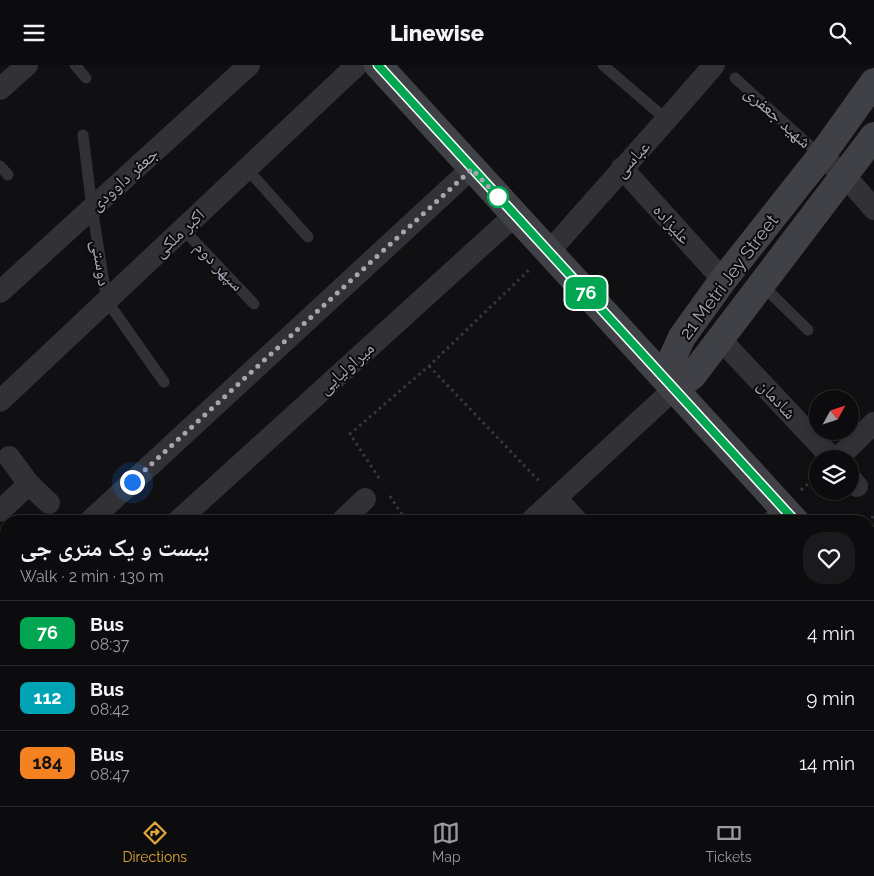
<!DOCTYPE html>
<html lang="en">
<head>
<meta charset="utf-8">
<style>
	body { margin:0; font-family:Raleway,"Noto Naskh Arabic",sans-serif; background:#1a1a1c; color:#f1f3f6; height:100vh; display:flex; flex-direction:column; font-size:19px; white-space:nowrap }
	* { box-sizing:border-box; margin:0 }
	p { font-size:16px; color:#9a9b9e }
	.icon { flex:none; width:28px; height:28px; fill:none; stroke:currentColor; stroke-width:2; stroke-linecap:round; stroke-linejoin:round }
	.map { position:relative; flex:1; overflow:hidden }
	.panel { position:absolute; left:0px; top:450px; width:875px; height:291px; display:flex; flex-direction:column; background:#0c0c0e; border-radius:20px 20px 0 0; box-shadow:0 2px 8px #0003,0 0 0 1px #2c2c2e }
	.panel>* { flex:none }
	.badge { padding:0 10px; border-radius:8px; font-size:18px; line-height:32px }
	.needle { width:32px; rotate:50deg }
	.tools { position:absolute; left:809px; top:325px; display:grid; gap:10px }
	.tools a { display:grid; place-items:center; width:50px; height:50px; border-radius:50%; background:#0c0c0e; box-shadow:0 2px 8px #0003,0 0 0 1px #2c2c2e; font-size:25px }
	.you { position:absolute; width:25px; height:25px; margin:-12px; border:4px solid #fff; border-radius:50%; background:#1a73e8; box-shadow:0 0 0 8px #1a73e833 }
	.map>.badge { position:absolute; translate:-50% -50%; box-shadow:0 0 0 2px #fff }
	.round { display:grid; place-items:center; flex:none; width:52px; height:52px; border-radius:20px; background:#1a1a1c }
	.head { display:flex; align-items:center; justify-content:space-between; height:85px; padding:0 20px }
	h1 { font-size:24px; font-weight:800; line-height:38px }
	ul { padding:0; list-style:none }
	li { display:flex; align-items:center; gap:15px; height:65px; padding:0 20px; border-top:1px solid #2c2c2e }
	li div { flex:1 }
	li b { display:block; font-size:19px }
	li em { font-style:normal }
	li .badge { min-width:55px; font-weight:700; text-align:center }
	header { display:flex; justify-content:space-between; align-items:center; height:65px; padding:0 20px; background:#0c0c0e; font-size:22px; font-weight:800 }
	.tabs { display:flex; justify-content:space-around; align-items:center; height:70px; border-top:1px solid #2c2c2e; background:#0c0c0e; font-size:14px; color:#9a9b9e }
	.tabs a { display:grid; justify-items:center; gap:2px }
	.tabs .on { color:#e0a63a }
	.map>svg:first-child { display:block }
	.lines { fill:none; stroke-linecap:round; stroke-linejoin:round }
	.path { stroke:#38393d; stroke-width:3; stroke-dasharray:2.5 4; stroke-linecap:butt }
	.lane { stroke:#323236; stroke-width:11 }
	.street { stroke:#323236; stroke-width:22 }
	.secondary { stroke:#404146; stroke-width:28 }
	.line-casing { stroke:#fff; stroke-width:11 }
	.line { stroke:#00a651; stroke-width:8 }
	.walk { stroke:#a3a7b1; stroke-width:5; stroke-dasharray:0 9 }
	.stop-dot { fill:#fff; stroke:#00a651; stroke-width:2.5 }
	.labels { text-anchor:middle; stroke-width:4; stroke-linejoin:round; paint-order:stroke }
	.street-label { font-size:18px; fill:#a3a7b1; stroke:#0b0b0d }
</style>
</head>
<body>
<header><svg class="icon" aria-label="menu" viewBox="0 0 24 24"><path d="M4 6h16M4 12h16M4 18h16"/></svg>Linewise<svg class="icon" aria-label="search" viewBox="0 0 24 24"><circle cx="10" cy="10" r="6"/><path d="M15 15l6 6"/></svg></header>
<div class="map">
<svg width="874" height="741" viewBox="0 0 874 741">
	<rect width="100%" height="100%" fill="#101012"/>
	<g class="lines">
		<g class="path">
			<path d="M429,301L539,416"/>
			<path d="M379,413L350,369L429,301L529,205"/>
			<path d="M801,425L817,411"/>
			<path d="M390,431L406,456"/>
			<path d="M869,459L874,449"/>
			<path d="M102,735L108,741"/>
			<path d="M677,741L682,735"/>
		</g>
		<g class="lane">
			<path d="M75,0L86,13"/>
			<path d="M603,0L667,55"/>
			<path d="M735,13L821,91"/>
			<path d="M83,70L92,143L107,236L164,317"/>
			<path d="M0,101L8,110"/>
			<path d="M247,104L308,172"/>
			<path d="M183,164L254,239"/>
			<path d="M762,220L808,265"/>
			<path d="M765,456L781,441"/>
			<path d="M869,599L874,594"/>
			<path d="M785,735L790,741"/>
		</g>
		<g class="street">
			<path d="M0,24L27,0"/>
			<path d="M821,91L845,111L874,144"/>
			<path d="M622,103L723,215"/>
			<path d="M549,187C603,125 660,63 714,0"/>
			<path d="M0,227L249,0"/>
			<path d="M721,275L833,394"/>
			<path d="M0,336L357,0"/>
			<path d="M9,392L29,419L49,438"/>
			<path d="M837,394L874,358"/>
			<path d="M850,413L857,421"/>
			<path d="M556,433L577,456"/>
			<path d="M0,446L29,419"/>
			<path d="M90,456L472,103"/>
			<path d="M178,456L515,150"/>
			<path d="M342,456L365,434"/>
			<path d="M531,456L674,324"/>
			<path d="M0,539L6,533"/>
			<path d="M0,617L6,611"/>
			<path d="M0,692L6,687"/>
			<path d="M326,735L332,741"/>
			<path d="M48,741L54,735"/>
			<path d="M225,741L232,735"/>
			<path d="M308,741L314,735"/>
			<path d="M510,741L516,735"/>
		</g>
		<g class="secondary">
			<path d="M378,0L795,456"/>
			<path d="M674,324L672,294L682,272L723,215L821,91L874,17"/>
			<path d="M674,324L692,311L874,71"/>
			<path d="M869,537L874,542"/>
		</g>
	</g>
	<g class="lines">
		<g class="line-casing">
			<path id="line" d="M378,0L795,456"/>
		</g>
		<use href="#line" class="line"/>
		<path class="walk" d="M132,417L472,104L498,132"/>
	</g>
	<circle class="stop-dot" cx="498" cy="132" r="10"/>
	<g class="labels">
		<g class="street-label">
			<text transform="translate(778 52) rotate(42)" y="6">شهید جعفری</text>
			<text transform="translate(632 94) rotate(-47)" y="6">عباسی</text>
			<text transform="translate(124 114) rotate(-42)" y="6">جعفر داوودی</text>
			<text transform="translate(672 159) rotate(48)" y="6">علیزاده</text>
			<text transform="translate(179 168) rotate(-43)" y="6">اکبر ملکی</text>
			<text transform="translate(101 198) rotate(81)" y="6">دوستی</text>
			<text transform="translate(219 201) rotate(46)" y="6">سپهر دوم</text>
			<text transform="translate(729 212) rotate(-53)" y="6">21 Metri Jey Street</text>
			<text transform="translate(346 303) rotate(-42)" y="6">میراولیایی</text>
			<text transform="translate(777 334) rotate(47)" y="6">شادمان</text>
		</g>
	</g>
</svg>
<div class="tools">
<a><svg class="needle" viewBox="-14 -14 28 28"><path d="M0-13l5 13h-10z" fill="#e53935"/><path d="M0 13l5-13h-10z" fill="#9a9b9e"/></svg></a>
<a><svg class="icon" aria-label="layers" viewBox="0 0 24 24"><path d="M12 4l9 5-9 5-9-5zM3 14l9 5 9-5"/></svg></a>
</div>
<div class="you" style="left:132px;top:417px"></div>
<b class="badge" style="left:586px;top:228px;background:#00a651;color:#fff">76</b>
<section class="panel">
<div class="head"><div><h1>بیست و یک متری جی</h1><p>Walk · 2 min · 130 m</p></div><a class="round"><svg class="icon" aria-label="heart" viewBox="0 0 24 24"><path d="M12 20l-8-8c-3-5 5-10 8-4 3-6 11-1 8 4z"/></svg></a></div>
<ul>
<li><span class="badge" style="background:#00a651;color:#fff">76</span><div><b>Bus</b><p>08:37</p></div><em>4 min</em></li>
<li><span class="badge" style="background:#00a3b4;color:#fff">112</span><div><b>Bus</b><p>08:42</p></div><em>9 min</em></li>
<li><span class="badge" style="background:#f58220;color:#111">184</span><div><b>Bus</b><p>08:47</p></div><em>14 min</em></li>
</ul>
</section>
</div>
<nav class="tabs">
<a class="on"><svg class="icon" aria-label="directions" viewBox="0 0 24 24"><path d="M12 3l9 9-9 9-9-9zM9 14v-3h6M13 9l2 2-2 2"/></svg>Directions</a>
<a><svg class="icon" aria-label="map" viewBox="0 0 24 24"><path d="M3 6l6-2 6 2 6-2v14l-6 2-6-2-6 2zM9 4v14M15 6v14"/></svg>Map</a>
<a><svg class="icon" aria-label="tickets" viewBox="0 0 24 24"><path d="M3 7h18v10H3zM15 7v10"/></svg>Tickets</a>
</nav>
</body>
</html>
